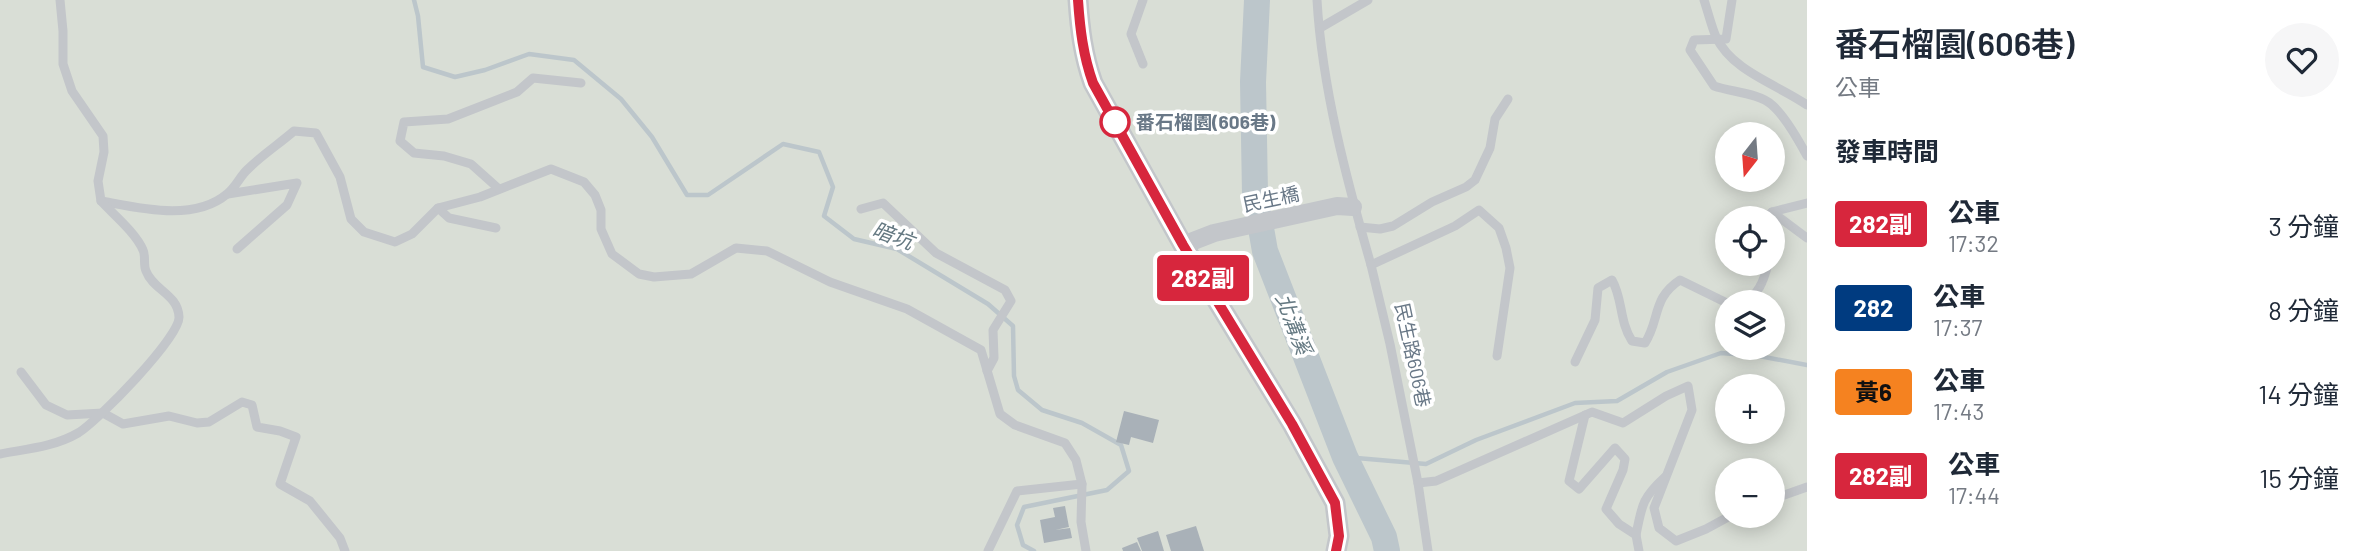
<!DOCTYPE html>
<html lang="zh-TW">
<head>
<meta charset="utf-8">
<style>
	body { margin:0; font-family:Barlow,"Noto Sans TC",sans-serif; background:#f6f6f7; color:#1f2937; height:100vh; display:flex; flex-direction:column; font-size:26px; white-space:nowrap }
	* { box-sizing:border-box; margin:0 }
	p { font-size:23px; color:#747a83 }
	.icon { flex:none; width:38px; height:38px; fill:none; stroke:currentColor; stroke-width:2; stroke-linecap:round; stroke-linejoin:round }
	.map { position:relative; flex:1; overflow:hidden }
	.side { display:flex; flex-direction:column; background:#fff; width:560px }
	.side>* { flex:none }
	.badge { padding:0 14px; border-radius:5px; font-size:24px; line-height:46px }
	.needle { width:46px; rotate:197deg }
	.fabs { position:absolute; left:1715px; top:122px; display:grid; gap:14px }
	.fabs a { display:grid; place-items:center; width:70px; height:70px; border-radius:50%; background:#fff; box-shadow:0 4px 18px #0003; font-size:35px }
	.map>.badge { position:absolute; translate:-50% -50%; box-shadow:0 0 0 4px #fff }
	h2 { padding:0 28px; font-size:26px; line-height:63px }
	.round { display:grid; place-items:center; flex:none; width:74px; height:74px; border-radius:37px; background:#f6f6f7 }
	.overview { display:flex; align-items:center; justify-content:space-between; height:119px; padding:0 28px }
	h1 { font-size:33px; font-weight:600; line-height:52px }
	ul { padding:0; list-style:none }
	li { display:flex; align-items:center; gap:21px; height:84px; padding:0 28px }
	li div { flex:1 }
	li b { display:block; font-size:26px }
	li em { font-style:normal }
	li .badge { min-width:77px; font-weight:700; text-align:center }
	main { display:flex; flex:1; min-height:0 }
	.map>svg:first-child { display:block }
	.green { fill:#d9ded6; fill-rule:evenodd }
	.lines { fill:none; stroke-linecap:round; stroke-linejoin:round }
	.stream { stroke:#bcc6cb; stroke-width:4.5 }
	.river { stroke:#bcc6cb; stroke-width:26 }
	.building { fill:#a9b1b8 }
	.service { stroke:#c3c6ca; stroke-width:9 }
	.minor { stroke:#c3c6ca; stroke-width:18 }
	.tertiary { stroke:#c3c6ca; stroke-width:21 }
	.line-casing { stroke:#fff; stroke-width:16 }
	.line { stroke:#d7263d; stroke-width:10 }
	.stop-dot { fill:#fff; stroke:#d7263d; stroke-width:3.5 }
	.labels { text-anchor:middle; stroke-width:7; stroke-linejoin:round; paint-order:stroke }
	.stop-label { font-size:19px; font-weight:bold; fill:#697887; stroke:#fff; text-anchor:start }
	.street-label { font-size:19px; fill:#697887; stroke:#fff }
	.water-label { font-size:21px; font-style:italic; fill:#657982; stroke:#fff }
</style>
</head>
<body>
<main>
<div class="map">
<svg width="1807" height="551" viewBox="0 0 1807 551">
	<rect width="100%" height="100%" fill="#f9f9f7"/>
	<path class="green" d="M0,0H1807V551H0ZM1727,135H1773V180H1727ZM1727,219H1773V264H1727ZM1727,303H1773V348H1727ZM1727,387H1773V432H1727ZM1727,471H1773V516H1727Z"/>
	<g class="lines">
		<g class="stream">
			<path d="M414,0L418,16L423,67L455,77L485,70L529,54L574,60L621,99L652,137L687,195H708L783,144L819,152L833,187L824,216L854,239L897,249L988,304L1013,326L1014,376L1018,390L1042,410L1082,423L1121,445L1129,471L1107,490L1024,507L1017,525L1023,545L1034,551"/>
			<path d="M1345,457L1426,464L1476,440L1575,403L1617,401L1667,372L1721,353L1759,356L1807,365"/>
		</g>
		<path class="river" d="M1257,0L1253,82L1255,194L1265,251L1345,457L1384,537L1387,551"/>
	</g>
	<g class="building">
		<path d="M1124,411L1159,420L1153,443L1131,437L1129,445L1116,442Z"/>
		<path d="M1065,506L1069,527L1055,530L1070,528L1072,538L1044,543L1040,520L1055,517L1053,508Z"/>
		<path d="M1196,526L1204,551H1171L1166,535Z"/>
		<path d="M1158,531L1164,551H1142L1137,538Z"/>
		<path d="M1137,542L1141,551H1123L1122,548Z"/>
	</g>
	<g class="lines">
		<g class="service">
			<path d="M60,0L63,31V64L72,91L103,136L104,152L98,181L101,201C139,208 194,222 227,194C236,187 240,176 248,169C262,155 279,144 294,131L316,133L340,177L351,219L364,232L395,242L412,234L438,208L480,197L551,169L584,182L595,195L601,210V229L612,254L639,274L654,277L691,274L736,248L767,251L830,282L907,309L981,350L1000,414L1015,425L1065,443L1076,460L1082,484L1081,522L1086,551"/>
			<path d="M1143,0L1131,34L1143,64"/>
			<path d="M1317,0C1322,88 1347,181 1371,265L1455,226L1479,210L1499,228L1506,248L1510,268L1497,356"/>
			<path d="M1704,0C1708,12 1711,25 1716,37C1733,72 1777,84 1807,105"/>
			<path d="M1732,0L1726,39L1694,40L1690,50L1714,86C1731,92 1759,93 1772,105C1786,117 1799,141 1807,156"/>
			<path d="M1320,28L1368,0"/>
			<path d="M499,189L471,164L444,156L414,153L400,141L404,122L448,119L517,92L533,78L581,83"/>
			<path d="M228,194L297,183L287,205L237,249"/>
			<path d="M438,208L449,218L496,228"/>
			<path d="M861,209L883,203L936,253L1005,290L1011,301L993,330L994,358L987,371"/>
			<path d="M1772,212L1807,238"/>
			<path d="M1766,219L1772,212L1807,203"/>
			<path d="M1360,227L1380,229L1393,226L1432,202L1466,187L1475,180L1490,148L1495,119L1508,99"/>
			<path d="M1371,265L1390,344L1418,483L1436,481L1592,412L1623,423L1666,396L1688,386L1692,410L1654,508L1659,528L1676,541L1706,529L1730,516"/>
			<path d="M1742,303C1758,297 1764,280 1768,264"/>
			<path d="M1575,362L1595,320L1598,288L1612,280C1623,299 1619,321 1632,341L1645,343C1660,320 1652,298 1680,280L1727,303"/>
			<path d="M21,372L46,405L67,415L103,413L123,424L169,416L197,423L209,422L242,402L252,405L257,427L280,431L296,437L280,484L310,501L340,538L345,551"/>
			<path d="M1585,415L1569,481L1579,489L1615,448L1625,459L1623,470L1606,509L1619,524L1636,535L1639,551"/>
			<path d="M0,454C26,449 54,447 78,433C97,422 180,337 179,317C178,294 153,290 146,271C143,264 146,256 143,250C136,233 113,214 101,201"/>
			<path d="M1418,483L1428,551"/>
			<path d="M1773,499L1807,487"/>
			<path d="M1636,535C1642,505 1642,498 1665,477"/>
			<path d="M988,551L1017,491L1082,484"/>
		</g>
		<path class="minor" d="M1183,245L1214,233L1337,206L1353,207"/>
		<path class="tertiary" d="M1078,0C1080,29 1083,55 1093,83L1183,245L1292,424L1335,503L1339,536L1336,551"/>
	</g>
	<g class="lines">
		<g class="line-casing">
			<path id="line" d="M1078,0C1080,29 1083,55 1093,83L1183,245L1292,424L1335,503L1339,536L1336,551"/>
		</g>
		<use href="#line" class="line"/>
	</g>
	<circle class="stop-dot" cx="1115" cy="122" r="14"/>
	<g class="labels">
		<g class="stop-label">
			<text x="1136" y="129">番石榴園(606巷)</text>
		</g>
		<g class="street-label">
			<text transform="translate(1271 199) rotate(-12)" y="7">民生橋</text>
			<text transform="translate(1413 355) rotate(78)" y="7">民生路606巷</text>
		</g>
		<g class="water-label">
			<text transform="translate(893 236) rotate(20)" y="7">暗坑</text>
			<text transform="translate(1293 324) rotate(69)" y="7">北溝溪</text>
		</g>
	</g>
</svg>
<div class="fabs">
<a><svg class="needle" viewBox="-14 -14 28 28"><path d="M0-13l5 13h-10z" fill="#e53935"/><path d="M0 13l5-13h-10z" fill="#747a83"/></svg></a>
<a><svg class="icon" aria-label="locate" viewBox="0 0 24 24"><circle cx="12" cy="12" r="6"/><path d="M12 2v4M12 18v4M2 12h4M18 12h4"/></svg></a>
<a><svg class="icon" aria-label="layers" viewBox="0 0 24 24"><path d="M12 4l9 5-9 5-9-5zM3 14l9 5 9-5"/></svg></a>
<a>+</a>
<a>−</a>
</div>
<b class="badge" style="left:1203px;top:278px;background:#d7263d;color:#fff">282副</b>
</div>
<section class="side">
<div class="overview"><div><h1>番石榴園(606巷)</h1><p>公車</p></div><a class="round"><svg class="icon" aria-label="heart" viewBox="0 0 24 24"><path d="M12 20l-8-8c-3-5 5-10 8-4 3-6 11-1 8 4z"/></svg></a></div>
<h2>發車時間</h2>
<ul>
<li><span class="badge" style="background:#d7263d;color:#fff">282副</span><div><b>公車</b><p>17:32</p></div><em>3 分鐘</em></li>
<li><span class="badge" style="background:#003b80;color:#fff">282</span><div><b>公車</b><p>17:37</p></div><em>8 分鐘</em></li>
<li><span class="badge" style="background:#f58220;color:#111">黃6</span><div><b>公車</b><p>17:43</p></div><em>14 分鐘</em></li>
<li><span class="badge" style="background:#d7263d;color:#fff">282副</span><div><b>公車</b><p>17:44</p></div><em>15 分鐘</em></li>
</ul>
</section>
</main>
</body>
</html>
